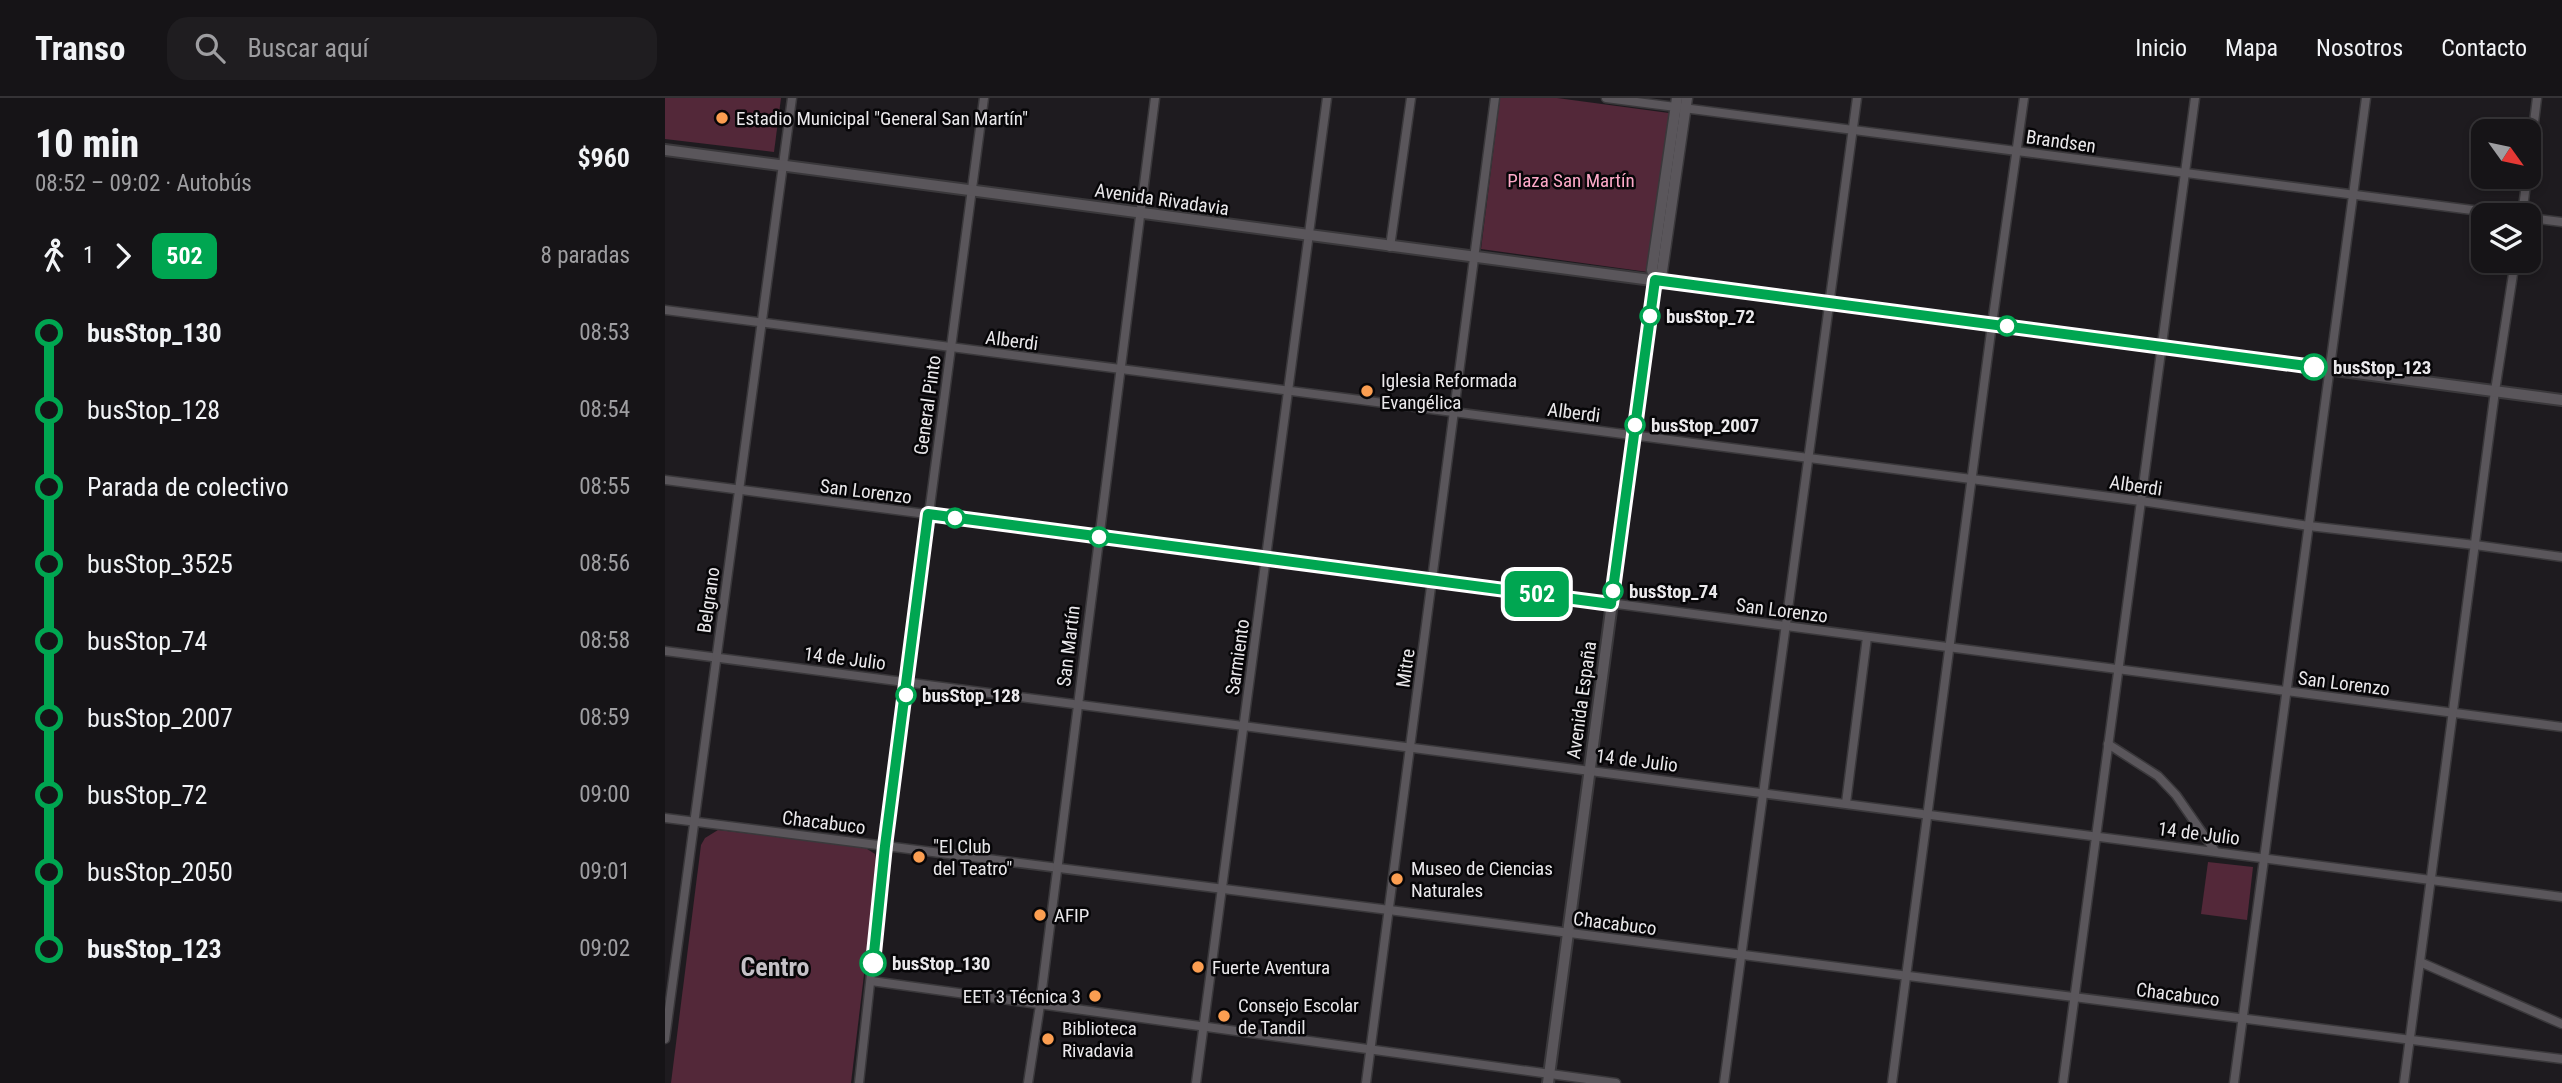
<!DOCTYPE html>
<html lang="es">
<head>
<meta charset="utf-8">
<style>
	body { margin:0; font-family:"Roboto Condensed",sans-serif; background:#1f1d20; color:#f1f3f6; height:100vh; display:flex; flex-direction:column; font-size:26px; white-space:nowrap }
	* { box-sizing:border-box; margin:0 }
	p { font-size:23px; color:#9e9ea1 }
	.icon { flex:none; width:38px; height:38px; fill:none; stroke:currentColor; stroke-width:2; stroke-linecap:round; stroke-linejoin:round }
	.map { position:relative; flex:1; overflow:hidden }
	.details { display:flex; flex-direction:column; background:#161417; width:665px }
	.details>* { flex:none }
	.badge { padding:0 14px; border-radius:10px; font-size:24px; line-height:46px }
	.needle { width:46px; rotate:123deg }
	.controls { position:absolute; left:1806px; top:21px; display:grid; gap:14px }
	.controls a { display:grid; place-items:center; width:70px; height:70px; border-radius:14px; background:#161417; box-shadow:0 4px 10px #0003,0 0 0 2px #353336; font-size:35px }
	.map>.badge { position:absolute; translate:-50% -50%; box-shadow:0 0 0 4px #fff }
	.legs { display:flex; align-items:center; gap:10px; height:77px; padding:0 35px; font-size:23px }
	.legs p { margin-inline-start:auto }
	.summary { display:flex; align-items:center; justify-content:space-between; height:119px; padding:0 35px }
	h1 { font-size:38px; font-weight:800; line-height:52px }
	ul { padding:0 35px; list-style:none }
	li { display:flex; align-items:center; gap:24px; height:77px; font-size:26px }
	li i { display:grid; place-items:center; width:10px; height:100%; margin:0 9px; background:currentColor }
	li i::after { content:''; width:18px; height:18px; margin:-9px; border:5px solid; border-radius:50%; background:#161417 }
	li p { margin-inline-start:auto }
	li:first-child i { background:linear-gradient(#0000 50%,currentColor 0) }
	li:last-child i { background:linear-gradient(currentColor 50%,#0000 0) }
	header { display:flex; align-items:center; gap:42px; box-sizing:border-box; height:98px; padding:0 35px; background:#161417; border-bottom:2px solid #353336 }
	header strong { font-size:33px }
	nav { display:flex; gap:38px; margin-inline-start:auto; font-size:24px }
	.search { width:490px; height:63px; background:#1f1d20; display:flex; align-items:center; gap:18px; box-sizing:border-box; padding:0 24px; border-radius:21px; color:#9e9ea1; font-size:26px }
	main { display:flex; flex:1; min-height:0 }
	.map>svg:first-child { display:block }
	.green { fill:#532839 }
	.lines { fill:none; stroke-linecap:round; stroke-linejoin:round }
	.minor-casing { stroke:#3a383b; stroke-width:11 }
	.tertiary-casing { stroke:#3a383b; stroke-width:13 }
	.secondary-casing { stroke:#3a383b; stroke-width:14 }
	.minor { stroke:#5a565b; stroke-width:8 }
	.tertiary { stroke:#5a565b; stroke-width:10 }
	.secondary { stroke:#5a565b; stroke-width:10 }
	.line-1-casing { stroke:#fff; stroke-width:16 }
	.line-1 { stroke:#00a651; stroke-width:10 }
	.poi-dot { fill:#fb9e51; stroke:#070608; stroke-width:2.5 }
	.stop-1-dot { fill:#fff; stroke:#00a651; stroke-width:3.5 }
	.labels { text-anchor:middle; stroke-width:5; stroke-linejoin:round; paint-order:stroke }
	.poi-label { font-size:19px; fill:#eae8eb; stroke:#070608; text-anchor:start }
	.street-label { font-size:19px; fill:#eae8eb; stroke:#070608 }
	.park-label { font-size:19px; fill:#fda9c8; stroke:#070608 }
	.stop-label { font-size:19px; font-weight:bold; fill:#eae8eb; stroke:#070608; text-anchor:start }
	.district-label { font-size:26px; font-weight:bold; fill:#c5c1c7; stroke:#070608 }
</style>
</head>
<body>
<header>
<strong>Transo</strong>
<div class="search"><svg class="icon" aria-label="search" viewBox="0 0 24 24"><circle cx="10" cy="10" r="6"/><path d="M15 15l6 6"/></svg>Buscar aquí</div>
<nav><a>Inicio</a><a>Mapa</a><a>Nosotros</a><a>Contacto</a></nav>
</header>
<main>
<section class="details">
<div class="summary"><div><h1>10 min</h1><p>08:52 – 09:02 · Autobús</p></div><b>$960</b></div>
<div class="legs"><svg class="icon" aria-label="walk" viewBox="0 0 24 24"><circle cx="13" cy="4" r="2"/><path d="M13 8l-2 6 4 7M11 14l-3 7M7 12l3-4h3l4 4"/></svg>1<svg class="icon" aria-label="forward" viewBox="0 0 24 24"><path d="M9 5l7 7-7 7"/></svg><b class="badge" style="background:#00a651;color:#fff">502</b><p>8 paradas</p></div>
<ul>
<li><i style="color:#00a651"></i><b>busStop_130</b><p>08:53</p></li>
<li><i style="color:#00a651"></i><span>busStop_128</span><p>08:54</p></li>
<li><i style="color:#00a651"></i><span>Parada de colectivo</span><p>08:55</p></li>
<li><i style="color:#00a651"></i><span>busStop_3525</span><p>08:56</p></li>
<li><i style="color:#00a651"></i><span>busStop_74</span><p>08:58</p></li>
<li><i style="color:#00a651"></i><span>busStop_2007</span><p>08:59</p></li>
<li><i style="color:#00a651"></i><span>busStop_72</span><p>09:00</p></li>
<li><i style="color:#00a651"></i><span>busStop_2050</span><p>09:01</p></li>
<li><i style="color:#00a651"></i><b>busStop_123</b><p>09:02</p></li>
</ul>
</section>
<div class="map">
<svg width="1897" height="985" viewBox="0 0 1897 985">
	<rect width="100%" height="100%" fill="#1e1b1f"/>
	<g class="green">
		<path d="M0,0H116L109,54L0,41Z"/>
		<path d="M835,0H892L1004,15L983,174L816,151Z"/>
		<path d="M53,732L199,749L210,756L212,768L186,985H6L36,747L40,740Z"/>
		<path d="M1543,764L1588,769L1582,822L1536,816Z"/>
	</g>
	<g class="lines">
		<g class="minor-casing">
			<g id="minor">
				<path d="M941,0L1846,117"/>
				<path d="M1864,65L1872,0"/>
				<path d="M1857,117L1862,79"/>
				<path d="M1864,120L1897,124"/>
				<path d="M725,149L746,0"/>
				<path d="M0,212L1476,403L1644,428L1810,447L1897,459"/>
				<path d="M0,382L1897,629"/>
				<path d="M0,553L1897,799"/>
				<path d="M1443,646L1493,678L1511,697L1550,753"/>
				<path d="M1181,705L1202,539"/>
				<path d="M0,720L1897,961"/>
				<path d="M1755,864L1897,926"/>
				<path d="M206,883L951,985"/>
				<path d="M0,941L127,0"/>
				<path d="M194,985L220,748L319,0"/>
				<path d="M363,985L375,907L490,0"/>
				<path d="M531,985L662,0"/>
				<path d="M701,985L830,0"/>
				<path d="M1059,985L1192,0"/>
				<path d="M1227,985L1327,226L1359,0"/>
				<path d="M1398,985L1530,0"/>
				<path d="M1569,985L1701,0"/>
				<path d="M1739,985L1830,293L1850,163"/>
			</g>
		</g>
		<g class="tertiary-casing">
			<g id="tertiary">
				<path d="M990,182L997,173L1022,0"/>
				<path d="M990,182L987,172L1012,0"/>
			</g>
		</g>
		<g class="secondary-casing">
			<g id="secondary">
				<path d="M0,52L1897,302"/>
				<path d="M883,985L990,182"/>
			</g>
		</g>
		<use href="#minor" class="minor"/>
		<use href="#tertiary" class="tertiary"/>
		<use href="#secondary" class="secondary"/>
	</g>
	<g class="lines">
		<g class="line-1-casing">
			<path id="line-1" d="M208,865L220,748L263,416L946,506L990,182L1649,269"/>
		</g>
		<use href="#line-1" class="line-1"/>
	</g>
	<g class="poi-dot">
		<circle cx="57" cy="20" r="7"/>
		<circle cx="702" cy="293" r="7"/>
		<circle cx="254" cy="759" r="7"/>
		<circle cx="732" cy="781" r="7"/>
		<circle cx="375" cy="817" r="7"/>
		<circle cx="533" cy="869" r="7"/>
		<circle cx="430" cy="898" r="7"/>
		<circle cx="559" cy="918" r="7"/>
		<circle cx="383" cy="941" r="7"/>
	</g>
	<g class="stop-1-dot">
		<circle cx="985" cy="218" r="9"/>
		<circle cx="1342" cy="228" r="9"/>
		<circle cx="1649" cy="269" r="12"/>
		<circle cx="970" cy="327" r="9"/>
		<circle cx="290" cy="420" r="9"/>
		<circle cx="434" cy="439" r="9"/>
		<circle cx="948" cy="493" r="9"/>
		<circle cx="241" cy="597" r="9"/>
		<circle cx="208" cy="865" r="12"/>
	</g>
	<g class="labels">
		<g class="poi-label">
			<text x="71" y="27">Estadio Municipal "General San Martín"</text>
			<text x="716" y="289">Iglesia Reformada<tspan x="716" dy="22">Evangélica</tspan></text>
			<text x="268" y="755">"El Club<tspan x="268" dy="22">del Teatro"</tspan></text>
			<text x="746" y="777">Museo de Ciencias<tspan x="746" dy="22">Naturales</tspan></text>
			<text x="389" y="824">AFIP</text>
			<text x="547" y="876">Fuerte Aventura</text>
			<text x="416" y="905" text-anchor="end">EET 3 Técnica 3</text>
			<text x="573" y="914">Consejo Escolar<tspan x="573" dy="22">de Tandil</tspan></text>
			<text x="397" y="937">Biblioteca<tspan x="397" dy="22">Rivadavia</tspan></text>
		</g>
		<g class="street-label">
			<text transform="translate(1396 43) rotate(8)" y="7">Brandsen</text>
			<text transform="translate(497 101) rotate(8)" y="7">Avenida Rivadavia</text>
			<text transform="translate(347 242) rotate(7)" y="7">Alberdi</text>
			<text transform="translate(262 307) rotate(-82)" y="7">General Pinto</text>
			<text transform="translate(909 314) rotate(7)" y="7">Alberdi</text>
			<text transform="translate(1471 387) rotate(8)" y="7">Alberdi</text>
			<text transform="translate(201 393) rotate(7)" y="7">San Lorenzo</text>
			<text transform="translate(43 502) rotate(-82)" y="7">Belgrano</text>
			<text transform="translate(1117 512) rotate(7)" y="7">San Lorenzo</text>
			<text transform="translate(403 548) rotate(-83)" y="7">San Martín</text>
			<text transform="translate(572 559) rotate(-82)" y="7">Sarmiento</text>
			<text transform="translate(180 560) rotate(7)" y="7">14 de Julio</text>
			<text transform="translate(740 570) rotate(-82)" y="7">Mitre</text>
			<text transform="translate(1679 585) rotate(7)" y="7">San Lorenzo</text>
			<text transform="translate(916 602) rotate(-82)" y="7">Avenida España</text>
			<text transform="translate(972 662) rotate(7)" y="7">14 de Julio</text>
			<text transform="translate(159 724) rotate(7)" y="7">Chacabuco</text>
			<text transform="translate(1534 735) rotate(7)" y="7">14 de Julio</text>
			<text transform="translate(950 825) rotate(7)" y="7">Chacabuco</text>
			<text transform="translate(1513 896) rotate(7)" y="7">Chacabuco</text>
		</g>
		<g class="park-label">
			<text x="906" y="89">Plaza San Martín</text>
		</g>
		<g class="stop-label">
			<text x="1001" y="225">busStop_72</text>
			<text x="1668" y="276">busStop_123</text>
			<text x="986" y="334">busStop_2007</text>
			<text x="964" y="500">busStop_74</text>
			<text x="257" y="604">busStop_128</text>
			<text x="227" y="872">busStop_130</text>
		</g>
		<g class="district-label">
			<text x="110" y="878">Centro</text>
		</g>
	</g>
</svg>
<div class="controls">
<a><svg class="needle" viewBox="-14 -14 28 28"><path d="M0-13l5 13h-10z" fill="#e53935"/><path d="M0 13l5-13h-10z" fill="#9e9ea1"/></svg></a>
<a><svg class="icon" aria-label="layers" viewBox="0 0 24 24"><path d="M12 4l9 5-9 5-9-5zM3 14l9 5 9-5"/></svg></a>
</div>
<b class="badge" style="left:872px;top:496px;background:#00a651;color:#fff">502</b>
</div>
</main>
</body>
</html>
